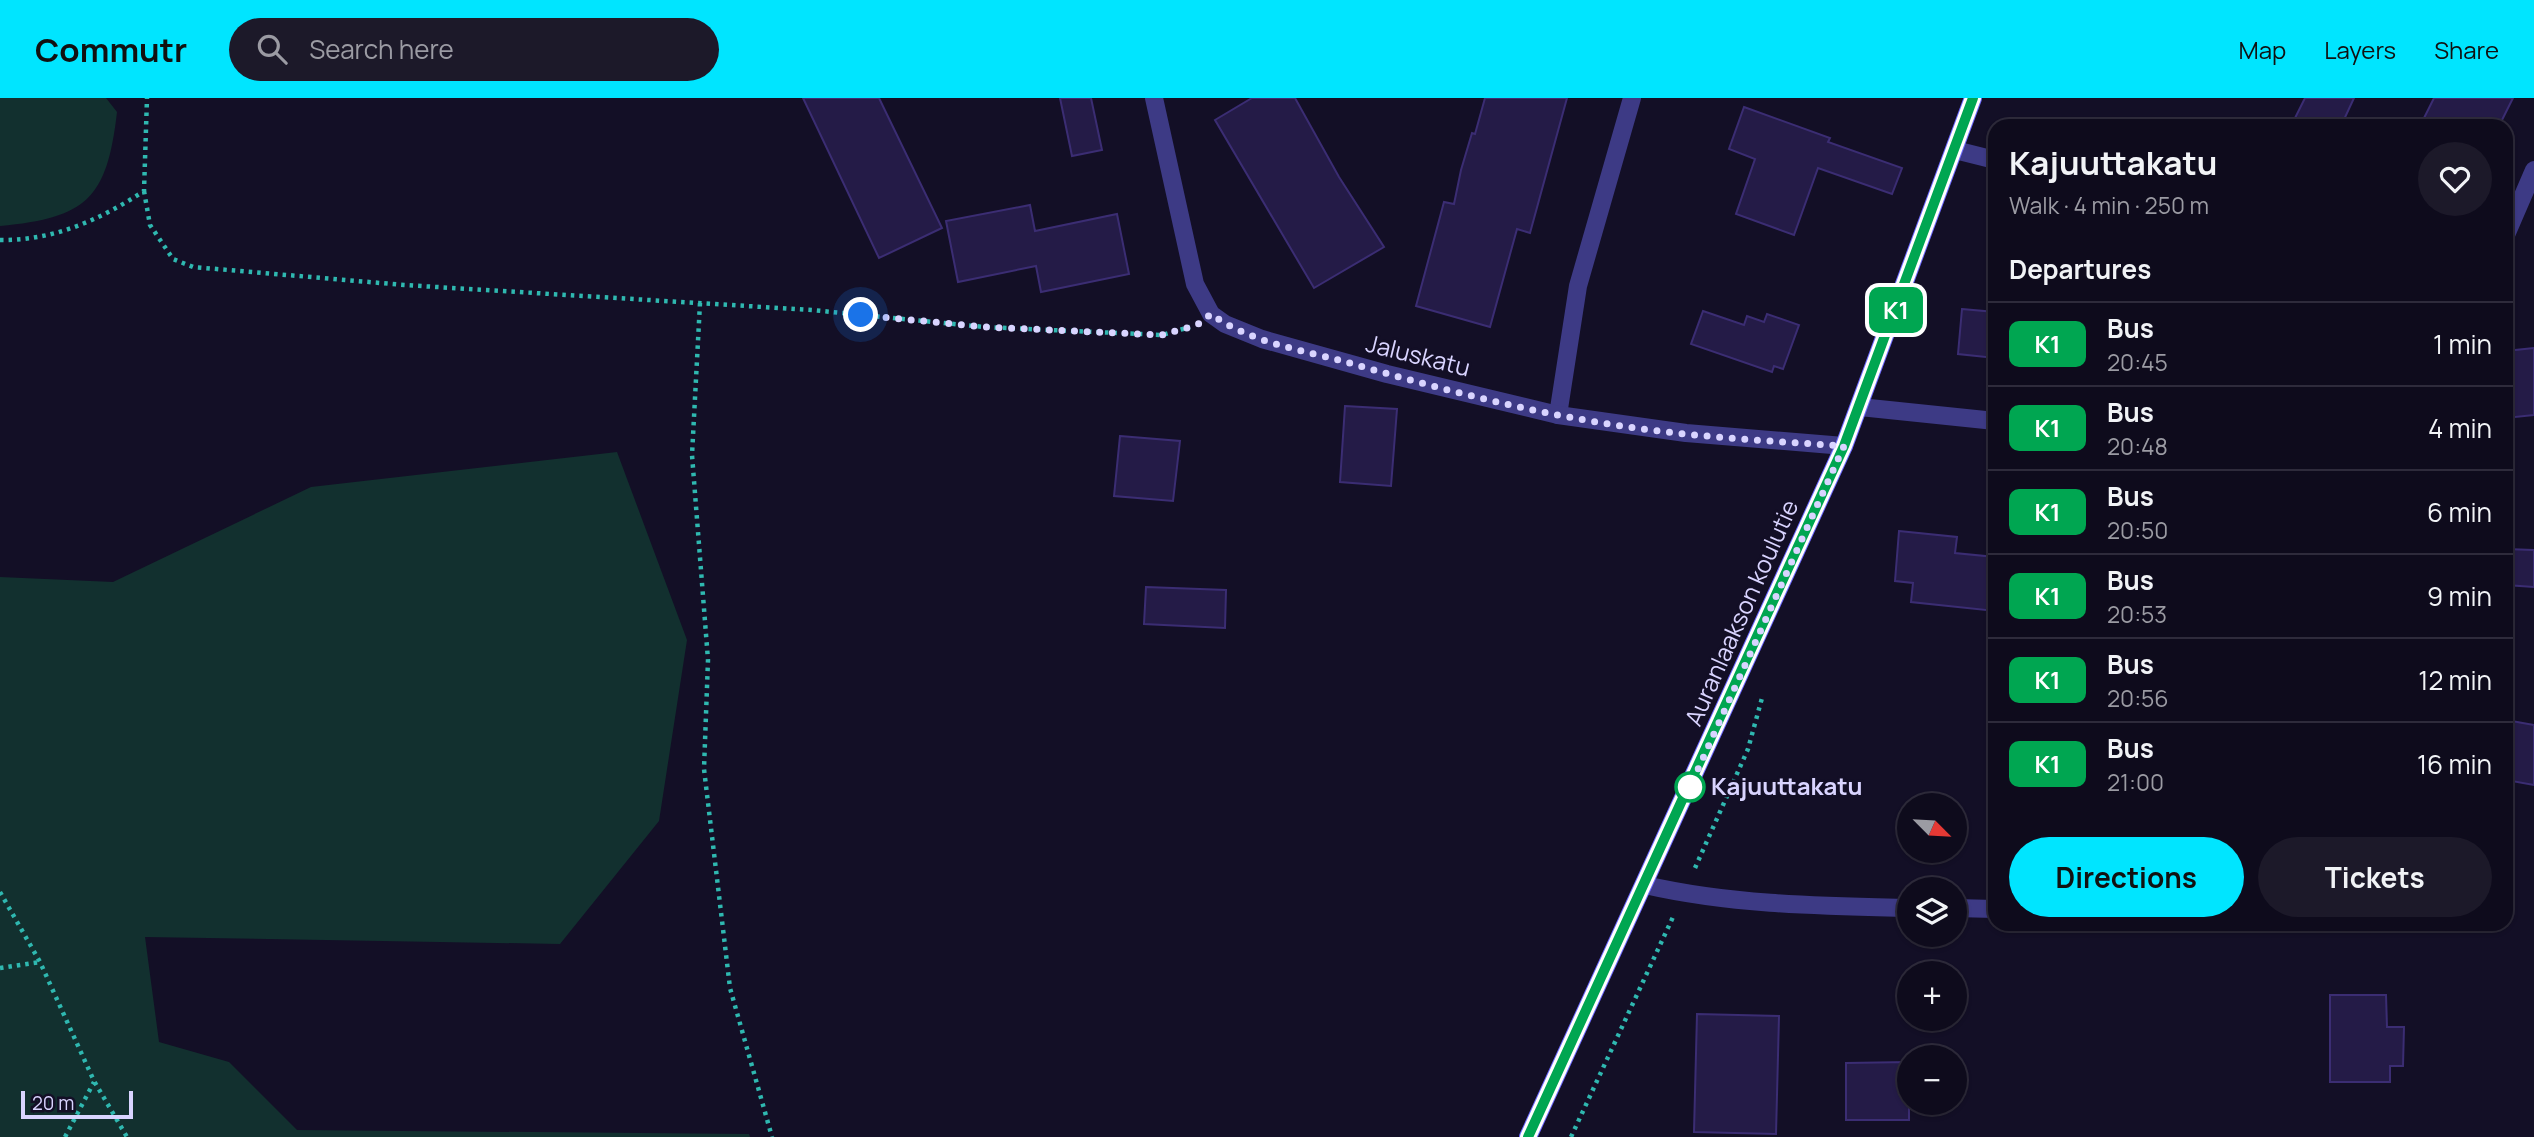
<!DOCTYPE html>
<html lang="en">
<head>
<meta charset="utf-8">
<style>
	body { margin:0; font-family:Manrope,sans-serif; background:#1c1929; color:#f1f3f6; height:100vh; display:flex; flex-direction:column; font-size:26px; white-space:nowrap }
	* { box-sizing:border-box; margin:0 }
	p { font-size:23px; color:#9b9ba3 }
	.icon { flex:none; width:38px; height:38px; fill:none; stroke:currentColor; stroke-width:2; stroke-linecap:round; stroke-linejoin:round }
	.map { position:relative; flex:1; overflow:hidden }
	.sheet { position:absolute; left:1988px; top:21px; width:525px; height:812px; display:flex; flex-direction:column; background:#0e0b1c; border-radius:21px; box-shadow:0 2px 5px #0004,0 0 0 2px #2e2b3b }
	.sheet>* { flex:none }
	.badge { padding:0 14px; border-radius:10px; font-size:24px; line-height:46px }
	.needle { width:46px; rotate:114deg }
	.fabs { position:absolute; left:1897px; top:695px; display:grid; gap:14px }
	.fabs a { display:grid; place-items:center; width:70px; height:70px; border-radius:50%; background:#0e0b1c; box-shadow:0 2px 5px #0004,0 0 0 2px #2e2b3b; font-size:35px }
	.scale { position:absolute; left:21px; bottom:18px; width:112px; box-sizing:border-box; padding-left:7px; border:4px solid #d9d4ff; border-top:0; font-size:19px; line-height:24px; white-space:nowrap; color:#d9d4ff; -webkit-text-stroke:5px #130f26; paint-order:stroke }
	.you { position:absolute; width:35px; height:35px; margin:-18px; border:5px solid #fff; border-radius:50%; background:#1a73e8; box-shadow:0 0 0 10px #1a73e833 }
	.map>.badge { position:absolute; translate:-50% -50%; box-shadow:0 0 0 4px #fff }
	h2 { padding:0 21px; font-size:26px; line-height:63px }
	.round { display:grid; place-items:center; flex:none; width:74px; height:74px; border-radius:37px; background:#1c1929 }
	.summary { display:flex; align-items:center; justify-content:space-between; height:119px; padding:0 21px }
	h1 { font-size:33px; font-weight:700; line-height:52px }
	.primary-button { display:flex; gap:14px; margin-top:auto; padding:14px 21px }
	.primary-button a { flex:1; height:80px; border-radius:42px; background:#00e5ff; color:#111; font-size:28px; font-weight:700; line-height:80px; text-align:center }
	.primary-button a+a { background:#1c1929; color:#f1f3f6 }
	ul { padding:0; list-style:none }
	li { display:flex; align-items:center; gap:21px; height:84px; padding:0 21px; border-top:2px solid #2e2b3b }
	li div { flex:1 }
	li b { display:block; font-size:26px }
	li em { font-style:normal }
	li .badge { min-width:77px; font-weight:700; text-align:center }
	header { display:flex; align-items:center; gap:42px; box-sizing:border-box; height:98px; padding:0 35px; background:#00e5ff; color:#111 }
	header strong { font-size:33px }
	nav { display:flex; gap:38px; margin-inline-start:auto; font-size:24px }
	.search { width:490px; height:63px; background:#1c1929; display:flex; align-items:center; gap:18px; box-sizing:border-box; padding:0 24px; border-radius:38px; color:#9b9ba3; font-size:26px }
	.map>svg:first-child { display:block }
	.green { fill:#12302f }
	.building { fill:#241b47; stroke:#3b2d73; stroke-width:2 }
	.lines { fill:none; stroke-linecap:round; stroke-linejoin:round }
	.path { stroke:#2fb8b0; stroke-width:4.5; stroke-dasharray:3.5 5; stroke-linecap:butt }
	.lane { stroke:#3d3a85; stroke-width:18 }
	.street { stroke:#3d3a85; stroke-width:18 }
	.secondary { stroke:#6f6bff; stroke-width:18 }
	.line-casing { stroke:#fff; stroke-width:16 }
	.line { stroke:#00a651; stroke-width:10 }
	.walk { stroke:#d9d4ff; stroke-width:7; stroke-dasharray:0 12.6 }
	.stop-dot { fill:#fff; stroke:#00a651; stroke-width:3.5 }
	.labels { text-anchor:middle; stroke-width:5; stroke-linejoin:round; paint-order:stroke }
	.street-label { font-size:24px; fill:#d9d4ff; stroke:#130f26 }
	.stop-label { font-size:24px; font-weight:bold; fill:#d9d4ff; stroke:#130f26; text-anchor:start }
</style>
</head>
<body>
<header>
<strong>Commutr</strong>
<div class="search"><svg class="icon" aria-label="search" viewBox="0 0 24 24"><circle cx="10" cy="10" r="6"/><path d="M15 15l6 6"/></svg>Search here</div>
<nav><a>Map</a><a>Layers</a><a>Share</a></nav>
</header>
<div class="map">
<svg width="2534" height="1039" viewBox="0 0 2534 1039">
	<rect width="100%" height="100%" fill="#130f26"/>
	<g class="green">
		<path d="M0,0H106L117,14C107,101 86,120 0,128Z"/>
		<path d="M617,354L687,542L659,723L560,846L145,839L159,944L229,964L297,1032L749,1036L750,1039H0V479L113,484L311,389Z"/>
	</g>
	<g class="building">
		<path d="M803,0H879L942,130L879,160Z"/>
		<path d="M1060,0H1091L1102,52L1072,58Z"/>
		<path d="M1252,0H1295L1339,79L1384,149L1314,190L1215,22Z"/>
		<path d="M1485,0H1567L1530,135L1517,131L1490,229L1416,208L1444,104L1454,106L1461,72L1472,35L1475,36Z"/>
		<path d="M2305,0H2354L2341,28H2291Z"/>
		<path d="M2434,0H2513L2499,28H2420Z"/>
		<path d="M1744,9L1830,40L1828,44L1902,70L1892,96L1818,70L1794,137L1736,116L1755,61L1729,51Z"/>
		<path d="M1030,107L1035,133L1117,116L1129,176L1041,194L1036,168L958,184L946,123Z"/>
		<path d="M1962,211L1995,214V260L1958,256Z"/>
		<path d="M1703,213L1744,227L1747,218L1764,224L1767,216L1799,227L1783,271L1774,268L1772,274L1691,246Z"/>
		<path d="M2534,250V317L2506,320V253Z"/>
		<path d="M1345,308L1397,311L1391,388L1340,384Z"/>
		<path d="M1120,338L1180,343L1173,403L1114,398Z"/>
		<path d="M1899,433L1957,439L1955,455L1995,459V513L1911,504L1913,485L1895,483Z"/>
		<path d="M2506,451L2534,452V489L2506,487Z"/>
		<path d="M1146,489L1226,492L1225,530L1144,526Z"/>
		<path d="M2506,622L2534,627V687L2506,682Z"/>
		<path d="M2330,897H2386L2387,929H2404L2403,968H2390V984H2330Z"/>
		<path d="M1697,916L1779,918L1776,1036L1694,1034Z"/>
		<path d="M1909,964V1022H1846V965Z"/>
	</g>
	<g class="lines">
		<g class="path">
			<path d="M144,93L150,127L173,161L193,169L404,187L812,212L984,229L1162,237L1190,229"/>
			<path d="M0,142C52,143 100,122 144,93L147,0"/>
			<path d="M700,205L692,357L708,562L704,671L730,890L772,1039"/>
			<path d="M1695,770L1748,651L1762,600"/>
			<path d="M0,794L40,864L94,983L127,1039"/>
			<path d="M0,870L40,864"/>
			<path d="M65,1039L94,984"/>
			<path d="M1571,1039L1673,819"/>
		</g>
		<g class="lane">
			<path d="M1955,52L1995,62"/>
			<path d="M2506,137L2534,72"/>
			<path d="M1558,317L1578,188L1632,0"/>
		</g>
		<g class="street">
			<path d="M1154,0L1195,186L1211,216L1225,226L1262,241L1387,276L1558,317L1686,335L1844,348"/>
			<path d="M1860,309L1995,323"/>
			<path d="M1645,787C1733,807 1820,808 1909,810"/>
			<path d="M1955,810L1995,811"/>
		</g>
		<path class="secondary" d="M1528,1039L1844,348L1973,0"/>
	</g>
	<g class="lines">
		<g class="line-casing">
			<path id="line" d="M1528,1039L1844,348L1973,0"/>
		</g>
		<use href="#line" class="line"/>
		<path class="walk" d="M861,217L984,229L1162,237L1197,227L1211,216C1249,244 1301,252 1346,264C1436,290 1528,314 1621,328C1695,339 1770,343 1844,348L1690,689"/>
	</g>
	<circle class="stop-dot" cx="1690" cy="689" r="14"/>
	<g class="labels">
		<g class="street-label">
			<text transform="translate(1418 258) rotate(14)" y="8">Jaluskatu</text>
			<text transform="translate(1742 515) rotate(-66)" y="8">Auranlaakson koulutie</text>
		</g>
		<g class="stop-label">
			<text x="1711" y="697">Kajuuttakatu</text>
		</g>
	</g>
</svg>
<div class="fabs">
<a><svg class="needle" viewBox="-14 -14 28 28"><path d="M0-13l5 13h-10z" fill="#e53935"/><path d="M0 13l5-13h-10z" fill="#9b9ba3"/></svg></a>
<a><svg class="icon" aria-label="layers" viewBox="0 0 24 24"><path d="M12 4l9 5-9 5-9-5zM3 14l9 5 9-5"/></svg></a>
<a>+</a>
<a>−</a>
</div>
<div class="scale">20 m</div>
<div class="you" style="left:861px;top:217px"></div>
<b class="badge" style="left:1896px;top:212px;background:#00a651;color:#fff">K1</b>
<section class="sheet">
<div class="summary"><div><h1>Kajuuttakatu</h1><p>Walk · 4 min · 250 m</p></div><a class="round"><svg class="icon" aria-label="heart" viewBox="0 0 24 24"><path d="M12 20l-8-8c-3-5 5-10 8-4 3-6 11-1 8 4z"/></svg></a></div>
<h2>Departures</h2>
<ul>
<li><span class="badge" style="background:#00a651;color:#fff">K1</span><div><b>Bus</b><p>20:45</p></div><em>1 min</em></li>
<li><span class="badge" style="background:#00a651;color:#fff">K1</span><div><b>Bus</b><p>20:48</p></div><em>4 min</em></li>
<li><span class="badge" style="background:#00a651;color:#fff">K1</span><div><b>Bus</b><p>20:50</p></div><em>6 min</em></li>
<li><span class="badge" style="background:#00a651;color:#fff">K1</span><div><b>Bus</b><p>20:53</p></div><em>9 min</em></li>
<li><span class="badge" style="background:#00a651;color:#fff">K1</span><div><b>Bus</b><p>20:56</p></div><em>12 min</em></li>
<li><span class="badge" style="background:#00a651;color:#fff">K1</span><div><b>Bus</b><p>21:00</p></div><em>16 min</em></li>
</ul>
<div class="primary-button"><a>Directions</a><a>Tickets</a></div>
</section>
</div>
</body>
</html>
